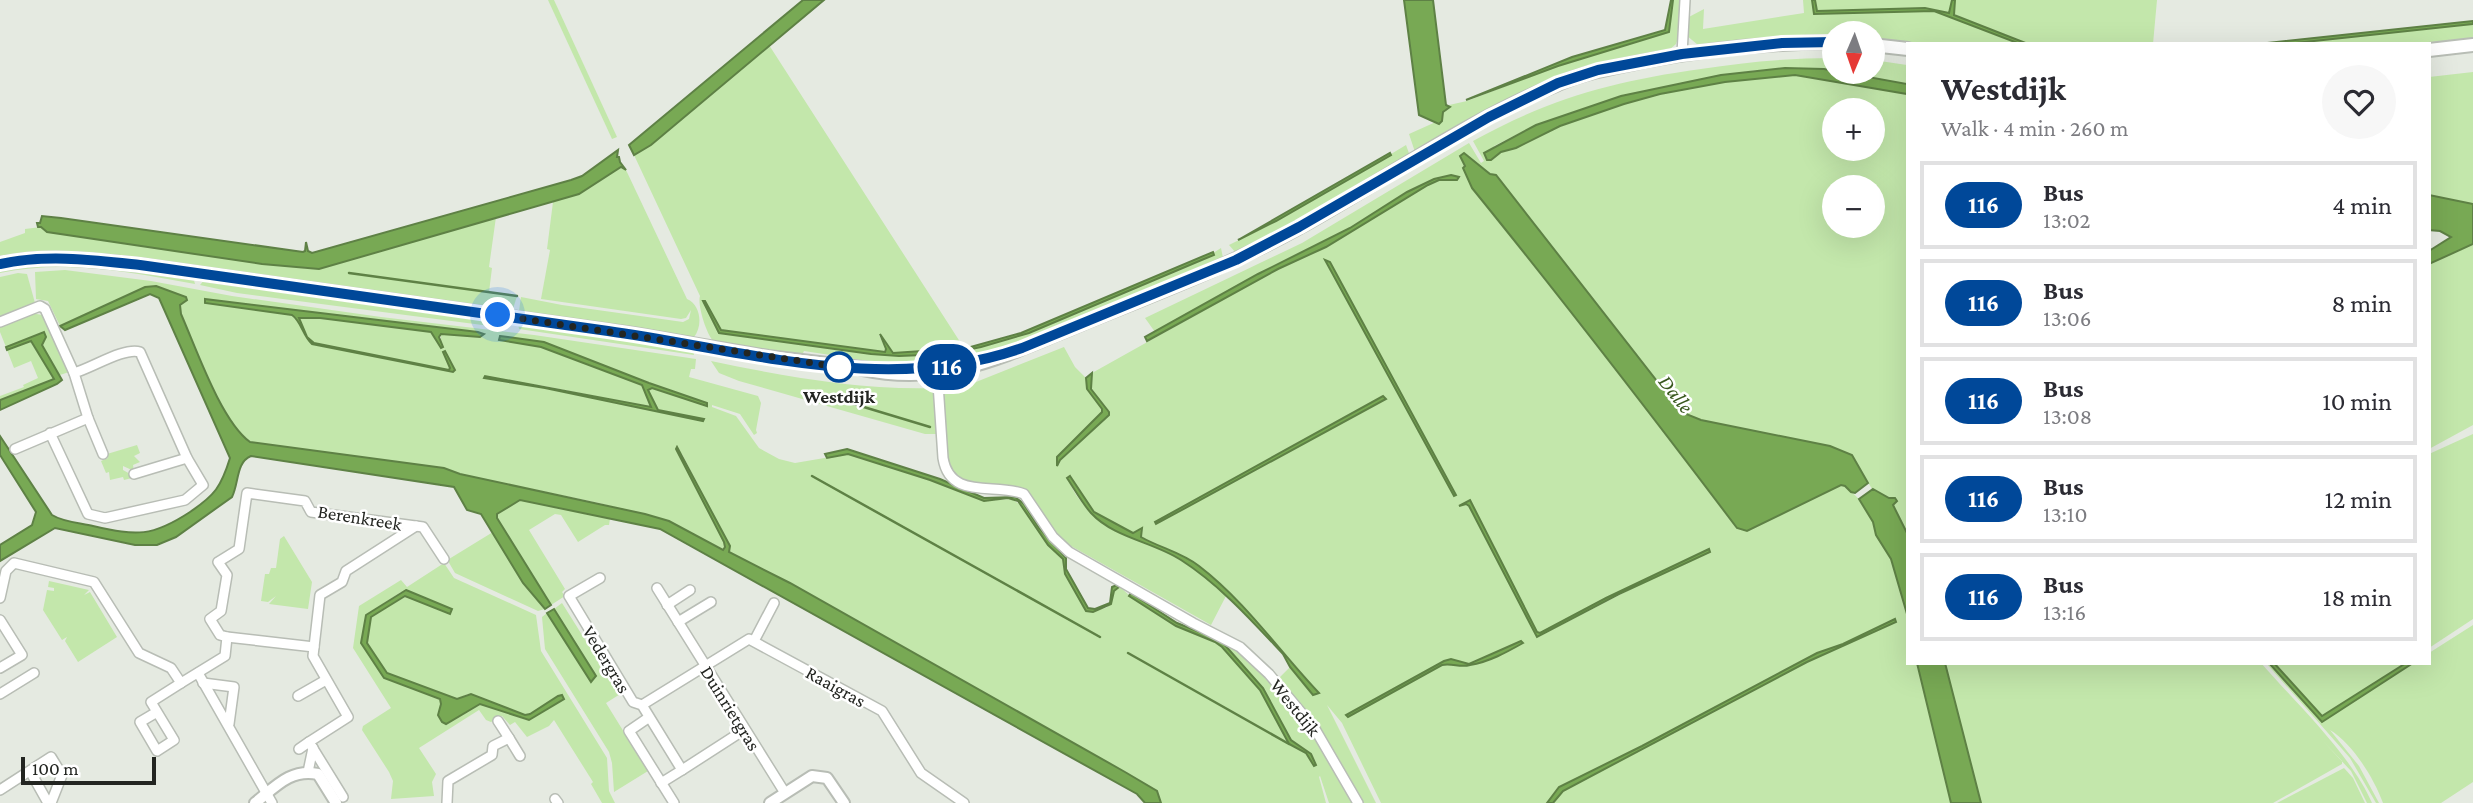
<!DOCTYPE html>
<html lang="en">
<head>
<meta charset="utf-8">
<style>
	body { margin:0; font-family:"Crimson Pro",serif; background:#f7f7f7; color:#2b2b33; height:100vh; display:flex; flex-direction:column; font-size:26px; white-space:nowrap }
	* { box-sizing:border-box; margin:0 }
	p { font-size:23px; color:#7c7c81 }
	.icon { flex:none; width:38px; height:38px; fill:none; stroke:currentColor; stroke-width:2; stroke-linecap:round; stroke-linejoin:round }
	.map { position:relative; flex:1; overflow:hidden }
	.details { position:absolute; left:1906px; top:42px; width:525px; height:623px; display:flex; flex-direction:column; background:#fff; border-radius:0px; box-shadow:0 7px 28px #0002 }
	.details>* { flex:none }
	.badge { padding:0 14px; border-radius:23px; font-size:24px; line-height:46px }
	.needle { width:46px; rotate:182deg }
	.buttons { position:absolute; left:1822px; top:21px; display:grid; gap:14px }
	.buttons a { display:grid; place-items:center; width:63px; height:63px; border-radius:50%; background:#fff; box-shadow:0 7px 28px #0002; font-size:35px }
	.scale { position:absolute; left:21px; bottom:18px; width:135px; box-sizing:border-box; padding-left:7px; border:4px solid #232521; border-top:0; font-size:19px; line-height:24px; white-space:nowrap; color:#232521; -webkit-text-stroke:5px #fff; paint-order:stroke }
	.you { position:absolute; width:35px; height:35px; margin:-18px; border:5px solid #fff; border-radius:50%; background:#1a73e8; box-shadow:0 0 0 10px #1a73e833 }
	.map>.badge { position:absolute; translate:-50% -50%; box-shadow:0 0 0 4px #fff }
	.round { display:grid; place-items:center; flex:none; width:74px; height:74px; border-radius:37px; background:#f7f7f7 }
	.overview { display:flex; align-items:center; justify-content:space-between; height:119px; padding:0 35px }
	h1 { font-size:33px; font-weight:700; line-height:52px }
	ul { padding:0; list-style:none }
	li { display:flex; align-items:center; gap:21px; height:88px; margin:0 14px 10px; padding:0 21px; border:4px solid #e1e1e2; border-radius:0px }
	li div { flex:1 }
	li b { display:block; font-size:26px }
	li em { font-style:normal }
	li .badge { min-width:77px; font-weight:700; text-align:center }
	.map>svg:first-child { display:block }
	.green { fill:#c3e7ab; fill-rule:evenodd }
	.water { fill:#78a954; stroke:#5e8145; stroke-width:2 }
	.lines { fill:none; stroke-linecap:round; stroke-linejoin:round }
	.stream { stroke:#5e8145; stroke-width:2.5 }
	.minor-casing { stroke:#b8bdb5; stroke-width:12 }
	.tertiary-casing { stroke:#b8bdb5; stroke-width:14 }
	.secondary-casing { stroke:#b8bdb5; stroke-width:16 }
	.minor { stroke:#fff; stroke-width:9 }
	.tertiary { stroke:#fff; stroke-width:10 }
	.secondary { stroke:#fff; stroke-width:12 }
	.line-casing { stroke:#fff; stroke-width:16 }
	.line { stroke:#004899; stroke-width:10 }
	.walk { stroke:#232521; stroke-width:7; stroke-dasharray:0 12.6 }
	.stop-dot { fill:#fff; stroke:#004899; stroke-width:3.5 }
	.labels { text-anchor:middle; stroke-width:5; stroke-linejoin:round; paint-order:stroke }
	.stop-label { font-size:19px; font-weight:bold; fill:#232521; stroke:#fff }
	.street-label { font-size:19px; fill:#232521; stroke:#fff }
	.water-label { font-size:21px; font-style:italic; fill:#38581d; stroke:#fff }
</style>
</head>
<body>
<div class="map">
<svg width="2473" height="803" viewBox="0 0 2473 803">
	<rect width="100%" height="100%" fill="#e5eae1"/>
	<g class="green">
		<path d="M548,0H554L617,137L612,139Z"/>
		<path d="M1673,0H1682L1679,35L1676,44L1669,50L1621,61L1415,152L1409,134L1438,121L1440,123L1443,112L1449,105L1467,101L1558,66L1668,32Z"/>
		<path d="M1803,0H1812L1814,14L1934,11L2020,44H1908L1873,40L1872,33H1834V38L1710,47L1698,45L1686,35L1687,18L1704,9L1703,29L1804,13Z"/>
		<path d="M1815,0H1952L1949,13L1925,8L1817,11Z"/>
		<path d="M1955,0H2157L2153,44H2028L1954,15Z"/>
		<path d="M2473,24V41L2429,45L2285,44Z"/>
		<path d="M769,45L964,348L893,353L882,336L879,335L886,349L882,352L721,330L703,300L716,329L871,354L899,356L948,354L981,347L1029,333L1204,259L1221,248L1223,258C1207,271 1175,280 1155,289C1077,322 1001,360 916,366L915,364C877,365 841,356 804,351L803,353H768L715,343C707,337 697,305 700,296L634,155L651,145Z"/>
		<path d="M1834,58V71L1785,68L1750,71L1621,96L1536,125L1494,146L1491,160L1501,152L1516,148L1560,126L1624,104L1660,94L1725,82L1795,75L1907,94V533L1893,505L1895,498H1889L1872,489L1852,455L1830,446L1701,420L1686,414L1664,390L1496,175L1490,174L1464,153L1578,319L1737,528L1747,531L1841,485L1845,486L1859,499L1873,522L1876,535L1891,559L1907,614L1908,663H1917L1951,803H1553L1563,791L1807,662L1895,622L1894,619L1843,644L1817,653L1642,746L1559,787L1547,803H1381L1342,723L1327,705L1376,803H1360L1277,680L1290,667L1305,686L1319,693L1247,611L1198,565L1145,539C1131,529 1110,525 1096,513C1085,504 1078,487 1070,476L1068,477C1080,522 1140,538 1178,557C1193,565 1207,579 1221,590L1226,596L1211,625L1071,546L1059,536L1030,495L979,487L957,478L948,468L943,387L976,382L1064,347L1075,367L1086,378L1087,389L1102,409V412L1057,457L1059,465L1060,460L1109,415V411L1091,389L1092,373L1428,185L1439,180H1457L1451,175L1407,192L1350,228L1258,274L1155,332L1145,318L1302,243L1469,143L1481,163L1484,161L1473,141C1551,98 1614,81 1701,69C1745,62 1789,58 1834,58ZM1834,110H1872V149H1834ZM1834,187H1872V226H1834ZM1325,260L1330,262L1456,494L1454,496ZM1470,501L1537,632L1540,633L1606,598L1709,549L1538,637L1469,506L1466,504L1459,505Z"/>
		<path d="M1873,60L1907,65V84L1838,72H1872Z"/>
		<path d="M2473,72V204L2429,195V77Z"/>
		<path d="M1406,145L1410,156L1303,220L1236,253L1229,245C1289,216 1349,179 1406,145Z"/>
		<path d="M621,167L626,170L687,299C701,305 703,326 694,337L687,338L521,313L519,311L521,297L562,305L683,322L689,319L691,310L686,318L681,319L541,299L550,250L547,249L553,202L585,191Z"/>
		<path d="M496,217L489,267L492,268L489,292L517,296L512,312L129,258C82,253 47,249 0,258V242L25,233V229L41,227L47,232L310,269Z"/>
		<path d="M2473,244V425L2429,449V264Z"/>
		<path d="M80,262L193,277L195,284C131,272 65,259 0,273V269L16,265Z"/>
		<path d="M65,270L151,281L232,296L381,317L534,335L696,359L695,369H691L689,377L758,396L761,403L756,430L757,433L754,435L740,414L712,405V407L736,416L759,448L779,459L795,463L848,454L930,480L984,501L1012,499L1022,506L1048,545L1063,559L1064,569L1086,611L1106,608L1111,604L1114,591L1119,586L1130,596L1176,626L1215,642L1222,647L1260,690L1289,744L1306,753L1316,765L1311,754L1291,740L1263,688L1224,644L1228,641L1253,661L1301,714L1356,803H1329L1320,776L1319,777L1326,803H1161L1157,791L790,583L729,552L727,541L682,454L676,449L724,542L725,547L723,551L669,521L599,503L460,474L444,468L250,442C221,421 196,348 181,314L180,306L184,296L164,289L145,287L60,326L48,301L36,299L35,272ZM205,300L482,332L480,337L441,334V347L432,332L320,318H298L307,337L314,343L449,370L450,368L443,352L453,372L312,344C305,335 300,320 292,315L205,303ZM500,336L544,342L649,383L707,403V406L652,388L648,390L658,410L703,419V421L545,388L484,378L544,386L651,407L642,385L541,347L499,340Z"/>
		<path d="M18,273L27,274L35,303L0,316V277Z"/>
		<path d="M205,279L488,319L490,326L237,293L200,285Z"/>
		<path d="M31,313L42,315L45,320L69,372L60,375L42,345L43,341L21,342L6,347L0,332V325Z"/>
		<path d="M518,323L693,350L694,355L519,329Z"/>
		<path d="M30,341L54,379L0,400V396L24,387L23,385L38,378L31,361L14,368L7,350Z"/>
		<path d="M711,361C783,376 859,390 933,388L938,431L936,434H925L739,381L719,373Z"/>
		<path d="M2473,434V619L2429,648V454Z"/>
		<path d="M137,445L140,453L134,456L140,462L133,465L134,471L123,466V470L132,475V478L124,480L123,477L110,480L109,472L106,473L101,461L108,458L107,454Z"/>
		<path d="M520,500L610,519L609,525H605L578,542L561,515L555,514L529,530L565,589L562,592L565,596L551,605L497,518V514Z"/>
		<path d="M493,532L523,583L545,609L538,611L455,573L448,561L449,559Z"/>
		<path d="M284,536L312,582L308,609L269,604L276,596L268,602L261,601L265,574H269L271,568H276L280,539Z"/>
		<path d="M444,563L454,578L536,615L541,651L607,758L609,791L615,803H602L591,784L593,782L554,720L549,726L527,737L515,722L510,725L502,716L491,722L486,720L479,710L419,748L436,774L432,782L434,796L391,799L393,781L389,772L362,730L363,726L391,708L353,648L359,606L401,580L407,587ZM401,592L450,613L408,595L371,617L367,643L387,673L457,699L468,694L525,715L564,699L527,720L480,704L438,715L441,704L440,699L384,678L361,643L366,615Z"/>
		<path d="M49,581L89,590L84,595L90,592L117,637L78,662L65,641L67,637L62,640L43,610L47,590L54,591V588L48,587Z"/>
		<path d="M562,603L616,689L622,686L625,691L606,703L648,771L614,792L612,763L609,752L545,649L542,617L547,613L587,676H596L554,609Z"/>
		<path d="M2473,625V782L2441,803H2383C2374,778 2352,743 2330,730L2359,766L2379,803H2376L2350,758L2266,663H2269L2321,721L2413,663H2429V653Z"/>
		<path d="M1945,663H2261C2295,702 2352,756 2372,803H2367L2351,771L2322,740L2342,761V764L2273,803H1981Z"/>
		<path d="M2274,663H2406L2322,716Z"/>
		<path d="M2344,768L2353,778L2365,803H2277Z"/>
	</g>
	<g class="water">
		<path d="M803,0H824L651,145L634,155L629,145Z"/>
		<path d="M1404,0H1433L1446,105L1450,107L1443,112L1442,121L1439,124L1419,115Z"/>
		<path d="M1671,0H1673L1669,32L1558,66L1466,100L1572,57L1665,30Z"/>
		<path d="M1812,0H1815L1817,11L1925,8L1949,13L1952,0H1955L1954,15L2028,44H2020L1934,11L1814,14Z"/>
		<path d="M2473,21V24L2285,44H2258Z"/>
		<path d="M1785,68L1824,69L1907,84V94L1795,75L1725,82L1660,94L1624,104L1560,126L1516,148L1501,152L1491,160H1487L1484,153L1536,125L1621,96L1721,75Z"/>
		<path d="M618,150L617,157H619L620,162L626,170L621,167L579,194L319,269L262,264L47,232L41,227H38L37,223H40L42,216L61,218L303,252L305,251L306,242L308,251L312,253L571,180L582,176Z"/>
		<path d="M1390,153L1391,155L1276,221L1238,240Z"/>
		<path d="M1464,153L1490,174L1496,175L1664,390L1673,387L1669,395L1686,414L1701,420L1830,446L1852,455L1868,483L1855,493L1851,492L1845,486L1841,485L1747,531L1737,528C1650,413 1563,300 1472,188L1463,168L1465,166L1460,156Z"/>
		<path d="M1451,175L1459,177L1457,180H1439L1428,185L1326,247L1278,269L1147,341L1145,337L1258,274L1350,228L1407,192L1434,179Z"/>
		<path d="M2429,195L2473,204V244L2429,264V251L2451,237L2440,231L2429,230Z"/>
		<path d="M1213,252L1214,255L1204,259L1029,333L981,347L948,354L899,356L871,354L719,333L703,301H705L721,330L885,352L886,349L880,334L893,353L967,348L1021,333Z"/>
		<path d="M1325,260L1330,262L1456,495L1454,496Z"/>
		<path d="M156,286L186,297L187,300L180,305L181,314C196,348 221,421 250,442L444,468L460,474L645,514L669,521L723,550L725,547L724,542L676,449L677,447L730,546L729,552L790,583L1125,772L1157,791L1161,803H1145L1137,794L660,529L520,500L497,514V518L551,605L545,609L523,583L481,514L467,510L454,487L251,456C236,462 239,483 232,497L176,537L157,545H135L55,528L0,561V545L32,525L36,512L0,455V436L52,515C63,522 80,523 93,526C137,536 152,537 190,512C215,495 221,487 230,458L159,298L150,294L65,330L60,326L145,287Z"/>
		<path d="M205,299L478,332L484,334L480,337L441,334L439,337L443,347L441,348L431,332L320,318H299L307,337L314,343L449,370L450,368L443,352L445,351L455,370L453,372L312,344C303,336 301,321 292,315L205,303Z"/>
		<path d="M44,332L46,337L42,345L62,380L57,384L0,410V400L54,379L31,341L7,350L6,347Z"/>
		<path d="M500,336L544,342L649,383L707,403V406L652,388L648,390L658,410L704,419L703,421L545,388L484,378L485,376L651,407L642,385L541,347L499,340Z"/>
		<path d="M1092,373L1091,389L1109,412V415L1060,460L1057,466V457L1102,412V409L1087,389L1086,378Z"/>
		<path d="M1383,396L1386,399L1156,524L1155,522Z"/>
		<path d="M847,449L940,479L984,498L1015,497L1024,504L1039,528L1066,558V569L1088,608L1095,609L1110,603L1112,587L1117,585L1119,587L1114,591L1111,604L1093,612L1086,611L1065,574L1063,559L1048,545L1018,501L1008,498L984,501L930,480L848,454L827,458L825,454Z"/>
		<path d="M1070,476L1094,512L1133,533L1142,528L1141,537C1160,548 1181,552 1199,566C1246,602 1279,651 1319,693L1313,695L1290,667L1283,654C1252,621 1220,585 1181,560C1154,542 1114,538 1091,513C1082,503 1075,490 1067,478Z"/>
		<path d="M1873,489L1889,498H1895L1897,501L1893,505L1907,533V614L1891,559L1876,535L1873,522L1859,499Z"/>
		<path d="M1470,500L1537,632L1540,633L1606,598L1709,549L1710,552L1619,594L1537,637L1469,506L1466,504L1459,506Z"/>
		<path d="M406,590L452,609L450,614L405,596L371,617L367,643L387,673L457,699L471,694L525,715L530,714L558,696L562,695L564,699L529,720L480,704L446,724L442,722L438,715L441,704L440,699L384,678L361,643L366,615Z"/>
		<path d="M1131,593L1177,623L1215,638L1224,644L1263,688L1291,740L1311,754L1316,765L1314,766L1306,753L1289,744L1260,690L1222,647L1215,642L1176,626L1129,596Z"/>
		<path d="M554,609L596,676L591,682L547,613Z"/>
		<path d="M1895,619L1896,622L1807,662L1563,791L1553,803H1547L1559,787L1642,746L1817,653L1843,644Z"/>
		<path d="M1521,641L1523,643C1507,652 1489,662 1470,665C1460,668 1453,663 1442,665L1348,717L1346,715L1444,661L1451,659L1469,664Z"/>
		<path d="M1917,663H1945L1981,803H1951Z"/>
		<path d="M2269,663H2274L2322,716L2406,663H2413L2322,722Z"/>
	</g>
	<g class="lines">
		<g class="stream">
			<path d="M349,273L517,296"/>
			<path d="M824,395L930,427"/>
			<path d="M812,476L1100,637"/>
			<path d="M1128,653L1289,744"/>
		</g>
		<g class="minor-casing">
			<g id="minor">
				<path d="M1682,54L1685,0"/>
				<path d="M0,322L40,306L45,309L74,373"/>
				<path d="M937,369L943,458C950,501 996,482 1024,494L1053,537L1069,552L1193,623L1240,647L1269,674L1315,729L1358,803"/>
				<path d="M88,418L103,454"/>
				<path d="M15,449L88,418L74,373C92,368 124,347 140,352L187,458L203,485L185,500L105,518L88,514L50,433"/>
				<path d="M134,474L187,458"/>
				<path d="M600,578L569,596L633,702L642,705L682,770L661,783"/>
				<path d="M657,588L785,793"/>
				<path d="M0,598L6,571L14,563L94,582L139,653L171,668L181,683L225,656L227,637L220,635L210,619L221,611L227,575L218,562L239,549L247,493L305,501L311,512L423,527L444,559"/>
				<path d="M667,605L690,590"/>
				<path d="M0,620L22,655L0,668"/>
				<path d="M678,622L711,602"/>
				<path d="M227,637L314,647L313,656L348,717L309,742"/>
				<path d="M754,641L774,603"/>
				<path d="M314,647L320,595L342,582L346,571L416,526"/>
				<path d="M198,673L272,803"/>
				<path d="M203,683L234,687L229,724"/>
				<path d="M0,694L34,673"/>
				<path d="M298,696L326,680"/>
				<path d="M642,705L749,639L882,711L921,773L964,803"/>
				<path d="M157,712L140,722L157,751L174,740L151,702L181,683"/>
				<path d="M648,718L629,731L674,803"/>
				<path d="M498,721L509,738"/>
				<path d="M299,749L309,742L343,797"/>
				<path d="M682,770L744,730"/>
				<path d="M30,771L48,803"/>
				<path d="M308,772L313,748"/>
				<path d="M0,790L51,757L62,775L51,803"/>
				<path d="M555,799L558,803"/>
				<path d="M447,803L448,781L492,755L493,746L509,738L520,756"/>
			</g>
		</g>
		<g class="tertiary-casing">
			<g id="tertiary">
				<path d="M255,803C275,787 291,768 318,774L336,803"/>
				<path d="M770,803L812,776L827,778L844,803"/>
			</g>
		</g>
		<g class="secondary-casing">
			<g id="secondary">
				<path d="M1872,45L1908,49"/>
				<path d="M2429,50L2473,45"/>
				<path d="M0,264C48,254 92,260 140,265L633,334L768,357L870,369"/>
				<path d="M862,369C946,387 1005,355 1081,324C1154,294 1229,266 1298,228C1385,180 1466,121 1558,84C1586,72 1615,67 1645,61C1707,49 1770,43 1834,42"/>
			</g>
		</g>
		<use href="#minor" class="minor"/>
		<use href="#tertiary" class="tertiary"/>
		<use href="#secondary" class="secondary"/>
	</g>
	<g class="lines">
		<g class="line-casing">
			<path id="line" d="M0,264C47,254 93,260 140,265C296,287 452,309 608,331C744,350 887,396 1022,348L1236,260L1299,227L1489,117L1558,83L1598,70L1682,54L1782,43L1834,42"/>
		</g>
		<use href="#line" class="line"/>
		<path class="walk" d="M498,315L839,367"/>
	</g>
	<circle class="stop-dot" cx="839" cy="367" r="14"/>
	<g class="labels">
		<g class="stop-label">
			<text x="839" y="403">Westdijk</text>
		</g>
		<g class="street-label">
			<text transform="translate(360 517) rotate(9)" y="7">Berenkreek</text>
			<text transform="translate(607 659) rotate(59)" y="7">Vedergras</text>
			<text transform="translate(836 686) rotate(29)" y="7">Raaigras</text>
			<text transform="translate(1296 707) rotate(51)" y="7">Westdijk</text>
			<text transform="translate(731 708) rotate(58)" y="7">Duinrietgras</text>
		</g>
		<g class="water-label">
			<text transform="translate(1676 394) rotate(52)" y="7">Dalle</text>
		</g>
	</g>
</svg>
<div class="buttons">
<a><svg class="needle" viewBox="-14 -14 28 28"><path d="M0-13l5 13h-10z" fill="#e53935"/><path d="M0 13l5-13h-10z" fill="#7c7c81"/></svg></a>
<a>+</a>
<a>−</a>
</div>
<div class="scale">100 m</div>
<div class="you" style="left:498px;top:315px"></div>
<b class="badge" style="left:947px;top:367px;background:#004899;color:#fff">116</b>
<section class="details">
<div class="overview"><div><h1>Westdijk</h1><p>Walk · 4 min · 260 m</p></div><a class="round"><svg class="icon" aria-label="heart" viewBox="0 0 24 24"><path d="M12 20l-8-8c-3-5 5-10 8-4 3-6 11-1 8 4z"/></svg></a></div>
<ul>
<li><span class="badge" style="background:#004899;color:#fff">116</span><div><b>Bus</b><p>13:02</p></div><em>4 min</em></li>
<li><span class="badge" style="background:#004899;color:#fff">116</span><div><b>Bus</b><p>13:06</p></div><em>8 min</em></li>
<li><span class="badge" style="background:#004899;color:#fff">116</span><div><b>Bus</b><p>13:08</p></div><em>10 min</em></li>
<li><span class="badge" style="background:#004899;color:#fff">116</span><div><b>Bus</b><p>13:10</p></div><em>12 min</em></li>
<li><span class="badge" style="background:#004899;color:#fff">116</span><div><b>Bus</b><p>13:16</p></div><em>18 min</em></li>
</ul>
</section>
</div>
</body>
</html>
